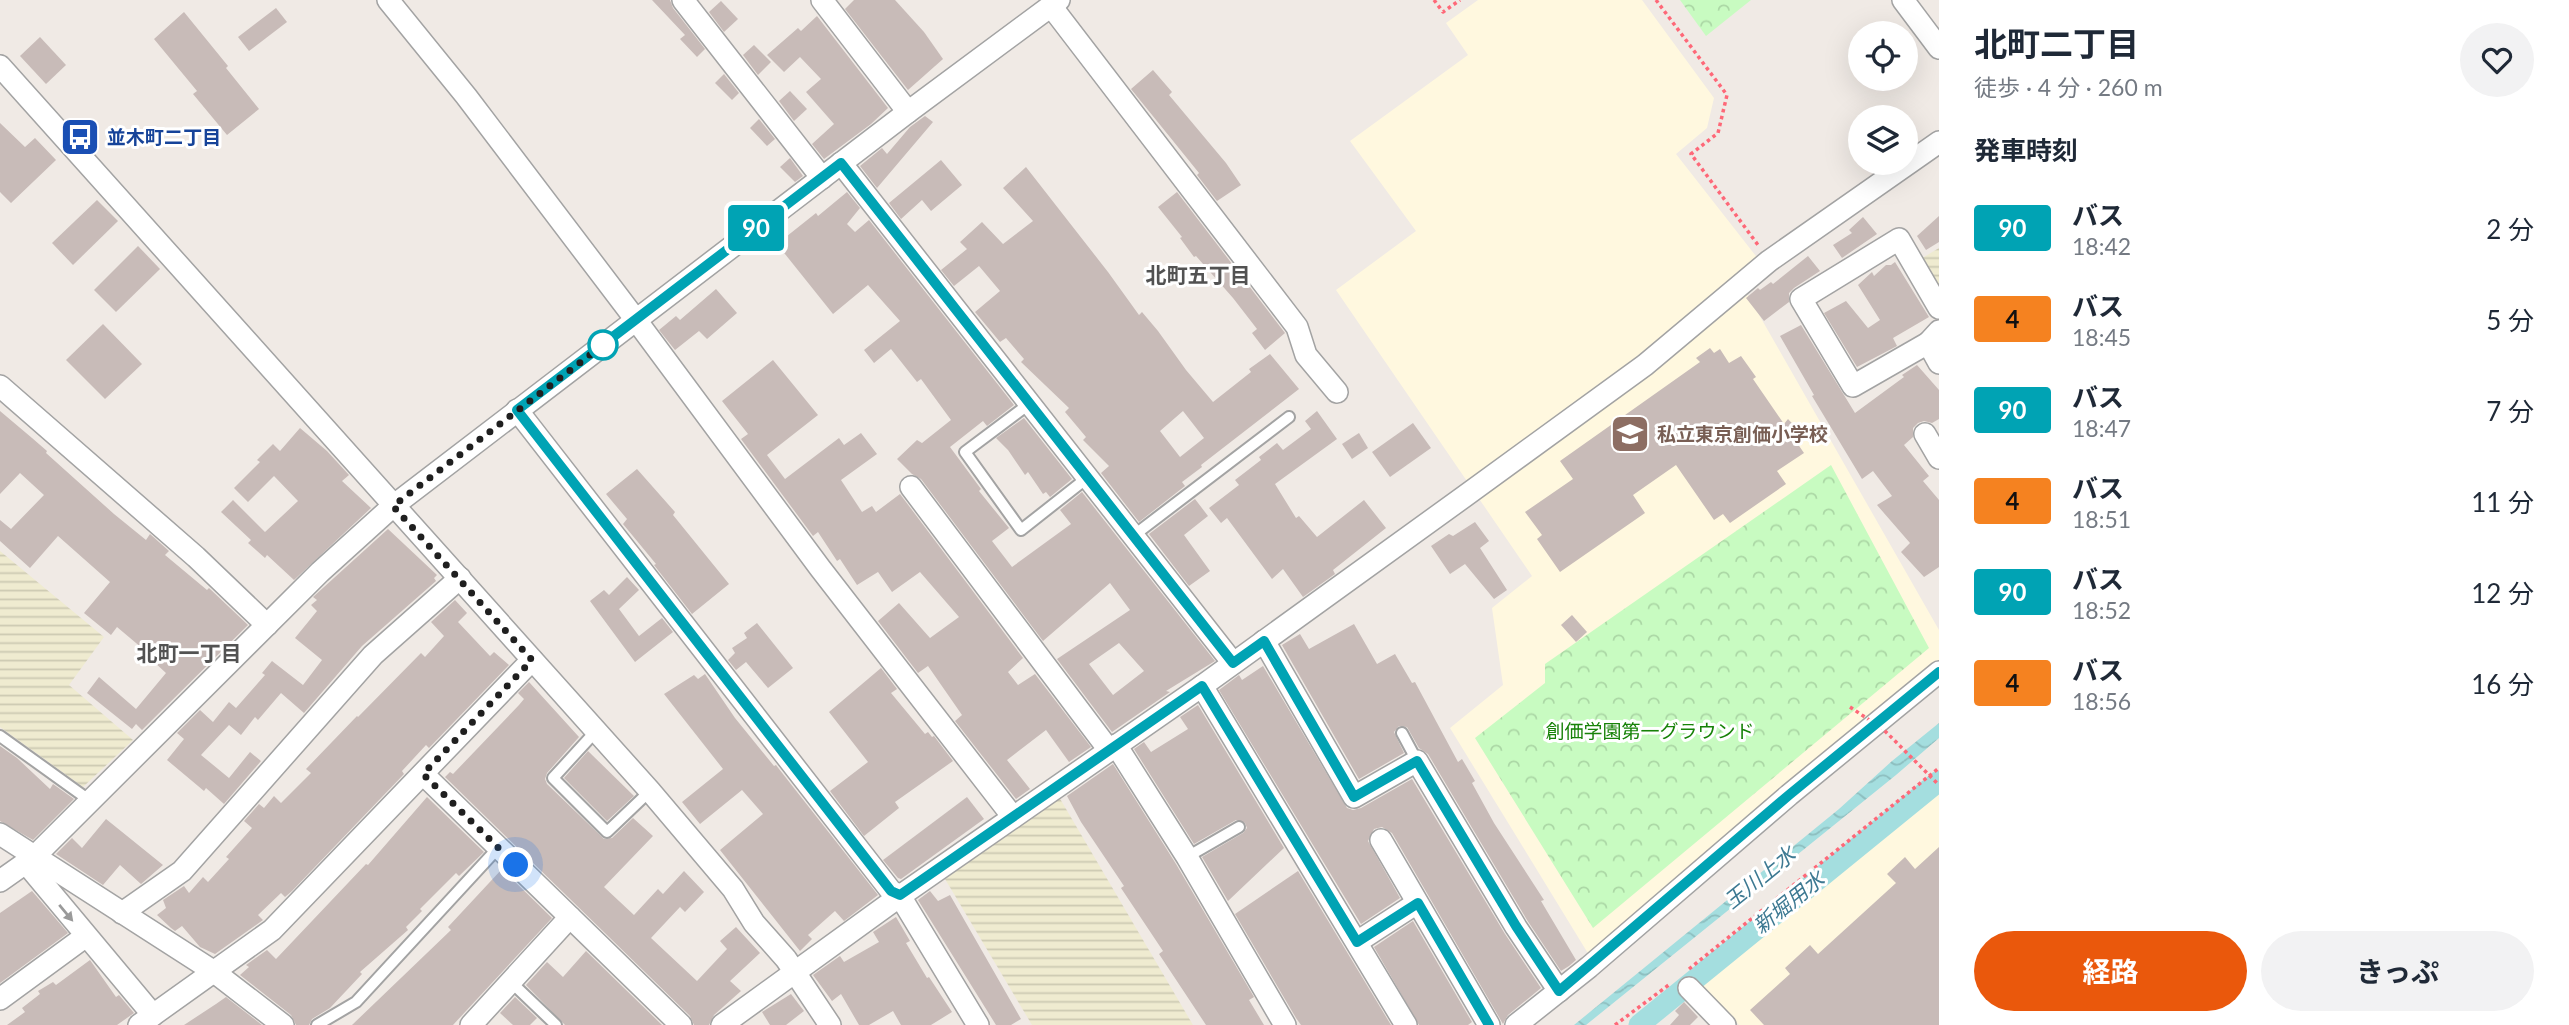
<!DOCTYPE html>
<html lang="ja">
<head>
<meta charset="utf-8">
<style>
	body { margin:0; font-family:Lato,"Noto Sans JP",sans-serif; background:#f2f2f3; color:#1f2937; height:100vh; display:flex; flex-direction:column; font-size:26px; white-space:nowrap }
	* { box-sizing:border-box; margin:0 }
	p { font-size:23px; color:#747a83 }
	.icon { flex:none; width:38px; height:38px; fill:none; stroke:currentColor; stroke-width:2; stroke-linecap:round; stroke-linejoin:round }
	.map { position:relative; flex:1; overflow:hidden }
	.details { display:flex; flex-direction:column; background:#fff; width:630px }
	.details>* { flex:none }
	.badge { padding:0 14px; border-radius:5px; font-size:24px; line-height:46px }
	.fabs { position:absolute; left:1848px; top:21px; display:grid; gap:14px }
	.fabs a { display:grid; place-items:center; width:70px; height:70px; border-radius:50%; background:#fff; box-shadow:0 7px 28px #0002; font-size:35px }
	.you { position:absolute; width:35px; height:35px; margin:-18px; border:5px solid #fff; border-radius:50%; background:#1a73e8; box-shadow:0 0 0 10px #1a73e833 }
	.map>.badge { position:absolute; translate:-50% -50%; box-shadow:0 0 0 4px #fff }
	h2 { padding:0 35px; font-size:26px; line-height:63px }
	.round { display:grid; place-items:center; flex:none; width:74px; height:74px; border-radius:37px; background:#f2f2f3 }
	.head { display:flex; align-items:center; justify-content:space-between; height:119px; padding:0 35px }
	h1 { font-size:33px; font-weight:700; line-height:52px }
	.action { display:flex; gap:14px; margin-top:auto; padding:14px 35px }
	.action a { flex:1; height:80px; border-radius:42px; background:#ea580c; color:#fff; font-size:28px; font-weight:700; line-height:80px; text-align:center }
	.action a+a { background:#f2f2f3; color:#1f2937 }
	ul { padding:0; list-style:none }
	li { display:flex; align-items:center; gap:21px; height:91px; padding:0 35px }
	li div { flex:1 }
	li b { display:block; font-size:26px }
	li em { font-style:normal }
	li .badge { min-width:77px; font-weight:700; text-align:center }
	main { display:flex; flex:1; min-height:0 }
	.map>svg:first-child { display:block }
	.education { fill:#fff8df }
	.farmland { fill:url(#farmland-rules) }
	.park { fill:url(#park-crowns) }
	.water { fill:url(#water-waves) }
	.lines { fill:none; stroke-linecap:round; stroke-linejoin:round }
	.canal { stroke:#a4dedf; stroke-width:21 }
	.building { fill:#c8bbb8; fill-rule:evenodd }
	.service-casing { stroke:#a3a3a3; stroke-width:14 }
	.minor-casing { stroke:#a3a3a3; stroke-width:24 }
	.path { stroke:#fe6878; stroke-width:3.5; stroke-dasharray:3.5 3.5; stroke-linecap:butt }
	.service { stroke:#fff; stroke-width:10 }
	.minor { stroke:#fff; stroke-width:21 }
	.path-bridge { stroke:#fe6878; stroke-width:3.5; stroke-dasharray:3.5 3.5; stroke-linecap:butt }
	.oneway { fill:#9a9a9a }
	.line-casing { stroke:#fff; stroke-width:16 }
	.line { stroke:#00a3b4; stroke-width:10 }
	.walk { stroke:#1f1f1f; stroke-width:7; stroke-dasharray:0 12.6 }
	.stop-dot { fill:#fff; stroke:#00a3b4; stroke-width:3.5 }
	.labels { text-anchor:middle; stroke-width:6; stroke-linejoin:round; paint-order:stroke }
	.transit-label { font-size:19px; font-weight:bold; fill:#164399; stroke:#fff; text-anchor:start }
	.education-label { font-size:19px; font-weight:bold; fill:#785e54; stroke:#fff; text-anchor:start }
	.park-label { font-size:19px; fill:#178208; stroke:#fff }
	.neighbourhood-label { font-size:21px; font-weight:bold; fill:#525252; stroke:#fff }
	.water-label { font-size:21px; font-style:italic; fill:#3d7992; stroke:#fff }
</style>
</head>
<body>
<main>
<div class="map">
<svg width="1939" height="1025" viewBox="0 0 1939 1025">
	<defs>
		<pattern id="farmland-rules" width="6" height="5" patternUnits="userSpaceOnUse" patternTransform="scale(1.75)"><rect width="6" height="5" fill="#efebd0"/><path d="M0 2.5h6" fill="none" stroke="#ccc9b2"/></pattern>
		<pattern id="park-crowns" width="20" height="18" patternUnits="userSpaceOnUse" patternTransform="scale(1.75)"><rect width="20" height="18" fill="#c8fbc1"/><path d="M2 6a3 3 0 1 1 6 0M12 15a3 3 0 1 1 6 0" fill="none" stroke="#abd7a5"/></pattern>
		<pattern id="water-waves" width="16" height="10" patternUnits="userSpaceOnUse" patternTransform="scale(1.75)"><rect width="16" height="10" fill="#a4dedf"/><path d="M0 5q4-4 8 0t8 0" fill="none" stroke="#8dbebf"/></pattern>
	</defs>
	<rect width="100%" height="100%" fill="#f0eae5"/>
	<g class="education">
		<path d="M1478,0H1642L1714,98L1707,128L1676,154L1759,260L1738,278L1939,630V663L1589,955L1450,728L1503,685L1492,608L1532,576L1336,290L1416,231L1350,141L1468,55L1446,23Z"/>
		<path d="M1939,789V1025H1739L1701,985L1719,964Z"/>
	</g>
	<g class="farmland">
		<path d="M1939,248V293L1919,260Z"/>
		<path d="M0,551L104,637L69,685L133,740L83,787L0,727Z"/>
		<path d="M1059,797L1193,1025H1032L945,879Z"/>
	</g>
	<g class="park">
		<path d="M1680,0H1751L1706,36Z"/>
		<path d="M1831,465L1929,648L1593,928L1475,738L1545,683V664Z"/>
	</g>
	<path class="water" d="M1939,723V738L1896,775L1586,1025H1574L1839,809L1892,761Z"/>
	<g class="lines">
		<path class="canal" d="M1639,1025L1939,781"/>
	</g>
	<g class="building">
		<path d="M652,0H670L673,8L705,49L697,57L680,39L685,35Z"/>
		<path d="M854,0H895L924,32L943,59L908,90L845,9Z"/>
		<path d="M721,1L738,19L724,32L709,12Z"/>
		<path d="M276,8L287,22L249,51L238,37Z"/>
		<path d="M184,12L228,66L226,68L259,109L227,135L193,94L197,91L154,39Z"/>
		<path d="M817,16L888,108L871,124L824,159L812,144L834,124L806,92L821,79L800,57L784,72L767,55L798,28L801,31Z"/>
		<path d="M40,37L66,65L46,84L20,56Z"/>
		<path d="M754,45L771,62L758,75L743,55Z"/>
		<path d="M1153,70L1172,92L1169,95L1226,163L1241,185L1217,201L1197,175L1199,173L1131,89Z"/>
		<path d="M724,74L739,93L732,100L715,83Z"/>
		<path d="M790,91L807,109L794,121L779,101Z"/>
		<path d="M925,116L933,122L877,188L860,166L882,148L887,154L910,127Z"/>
		<path d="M759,119L775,139L767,146L750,128Z"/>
		<path d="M0,123L25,147L35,138L56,160L11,203L0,192Z"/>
		<path d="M790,158L803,176L795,182L780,167Z"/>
		<path d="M941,160L962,185L931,211L922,200L901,219L889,203Z"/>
		<path d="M1026,167L1108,272L1139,315L1142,312L1158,331L1186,370L1213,402L1251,372L1249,369L1270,354L1299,389L1201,465L1202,467L1182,482L1185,486L1139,522L1101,473L1109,466L1083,440L1086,437L1065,412L1069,408L1021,362L1024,359L1006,338L1000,342L975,312L1000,291L979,266L954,286L941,270L967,249L960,242L982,222L1003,244L1033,221L1003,188ZM1183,411L1204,438L1180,457L1160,431Z"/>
		<path d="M847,192L860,208L847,224L855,232L869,220L1014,405L987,426L983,421L950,447L981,489L979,491L1009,528L992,541L1012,567L1071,524L1060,510L1082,492L1215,661L1166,691L1170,692L1112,732L1057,659L1130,610L1110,583L1043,641L921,479L912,474L897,459L917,440L922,443L951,420L921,379L917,382L891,349L874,363L864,350L900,321L868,285L833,314L777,244L816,213L818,216ZM1119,643L1144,671L1113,695L1089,664Z"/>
		<path d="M1177,192L1285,333L1265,350L1252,333L1257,329L1233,298L1196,256L1194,257L1180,238L1182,237L1158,207Z"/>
		<path d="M97,200L118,221L73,265L52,243Z"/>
		<path d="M1939,216V242L1926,250L1917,236Z"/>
		<path d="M1863,217L1877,234L1842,258L1833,245L1852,233L1849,230Z"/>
		<path d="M138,246L160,269L116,312L94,290Z"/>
		<path d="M1808,256L1820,271L1794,288L1789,293V302L1764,321L1746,298L1758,288L1760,290L1771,282L1773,284Z"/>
		<path d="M1895,262L1929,317L1893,338L1897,346L1857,367L1824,313L1846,301L1868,328L1880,320L1858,285L1872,272L1874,276L1886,265H1891Z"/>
		<path d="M716,289L737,313L707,339L699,331L675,350L659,330L676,316L680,320Z"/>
		<path d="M103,324L142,364L105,399L66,360Z"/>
		<path d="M1801,325L1855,413L1904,377L1902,375L1917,365L1939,390V419L1932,423L1924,421L1918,423L1913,428V437L1904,445L1929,476L1923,481L1939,500V567L1924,577L1901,552L1910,543L1877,505L1892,496L1873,471L1862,479L1812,396L1814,395L1780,336Z"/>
		<path d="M1710,348L1714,353L1720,349L1729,363L1741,356L1756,377L1753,379L1784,424L1788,419L1802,434L1795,440L1804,453L1777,471L1786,484L1730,523L1723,514L1714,520L1676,465L1633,495L1645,513L1560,572L1537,539L1542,535L1525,512L1573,479L1560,461L1700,362L1696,358Z"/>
		<path d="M773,360L818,415L767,455L785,479L839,438L844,445L861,433L877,454L841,480L862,512L872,506L876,512L900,494L1023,658L1008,672L1018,685L1035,674L1091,747L1069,762L1046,730L1007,760L1030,789L1016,799L955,721L962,715L928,666L918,673L878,621L899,603L930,638L959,617L920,572L892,592L878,572L857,585L840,559L837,561L818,532L813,536L741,439L748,434L722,401Z"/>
		<path d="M0,411L32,438L47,451L46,453L114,514L146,540L150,534L169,551L165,555L207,590L209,588L248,625L142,730L136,724L132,729L87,693L99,677L136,709L166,673L153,661L155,659L117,627L111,635L84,613L110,582L58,536L30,568L0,541V520L11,529L44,495L20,473L0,494Z"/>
		<path d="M1317,411L1337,439L1275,484L1296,518L1299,516L1317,537L1364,500L1386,528L1333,570L1335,574L1303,597L1283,569L1272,579L1227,518L1221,523L1209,508L1239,485L1235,480L1261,460L1259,457L1277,443L1283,450L1311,429L1305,421Z"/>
		<path d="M1024,418L1072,479L1050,497L1046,492L1043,494L1028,472L1025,475L1008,450L996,438Z"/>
		<path d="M1413,423L1431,448L1390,477L1372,452Z"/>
		<path d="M300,428L327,451L349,475L342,481L371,508L294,580L267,555L265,558L248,543L251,540L221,512L233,500L265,532L298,501L274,476L248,502L234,488L260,462L257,460L273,444L280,451Z"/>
		<path d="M1359,433L1368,448L1352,459L1342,444Z"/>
		<path d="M637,469L675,512L673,515L729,584L692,614L654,565L656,564L623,524L627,519L606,494Z"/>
		<path d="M1195,499L1208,516L1184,535L1210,571L1189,586L1149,534Z"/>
		<path d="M1475,522L1489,541L1480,548L1507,590L1494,599L1465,564L1450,574L1431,546L1449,534L1453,536Z"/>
		<path d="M388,529L437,575L434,578L436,581L362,646L304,713L281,693L258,720L255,717L241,735L229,725L201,755L229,778L250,752L261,761L224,804L206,788L204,791L167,760L184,739L177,733L200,710L213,722L229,702L236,708L265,675L262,673L272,661L303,685L322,660L295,638L317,611L311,605L317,600L313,597Z"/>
		<path d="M627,577L639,590L619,609L639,636L662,618L673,632L635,662L590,601L604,590L609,595Z"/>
		<path d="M455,600L467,613L458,622L490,656L494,652L509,665L429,748L426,745L402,771L404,774L292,891L285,897L281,893L258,915L263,920L215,954L200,947L182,926L175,931L171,928L157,915L166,908L163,900L184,886L189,893L203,877L208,882L229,859L226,857L252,828L244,821L259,804L264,808L274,796L281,803L311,773L306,769L357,716L358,717L421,653L425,657L444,636L431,622Z"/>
		<path d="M1572,615L1587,632L1576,642L1561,625Z"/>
		<path d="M757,623L793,668L768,688L746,662L736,670L728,660L735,653L732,648L747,638L744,633Z"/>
		<path d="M1354,624L1377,664L1395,654L1412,683L1415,682L1458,762L1462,759L1475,781L1472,783L1494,823L1544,900L1541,901L1576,960L1569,966L1561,971L1527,920L1428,754L1419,748L1407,727L1399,726L1394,732L1404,753L1359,779L1282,645L1300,634L1309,649Z"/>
		<path d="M1263,666L1347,808L1353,810L1361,808L1412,779L1505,934L1541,988L1508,1015L1503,1024L1392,833L1382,827L1374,829L1368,841L1400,898L1361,924L1219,690L1239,675L1242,680Z"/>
		<path d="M881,668L897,689L891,693L925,734L928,732L932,737L934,736L953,761L895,802L899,808L864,836L830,791L868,762L829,712Z"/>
		<path d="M705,674L735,718L774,766L776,765L779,769L878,895L844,921L835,911L808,935L812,939L800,951L720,850L763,814L742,790L700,824L682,802L723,769L664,694L694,675L698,679Z"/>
		<path d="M529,682L579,737L547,773L545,779L547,784L604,839L612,838L633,818L653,836L604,887L634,915L658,889L663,894L684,871L704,892L685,912L680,907L651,938L697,981L727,949L720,941L736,927L760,953L730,981L741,991L714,1015L709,1025H694L690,1016L445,777L450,772L453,774L519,705L524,699L518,693Z"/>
		<path d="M1198,705L1284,848L1228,901L1202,857L1243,833L1247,828L1245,823L1236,820L1194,844L1134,749L1144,742L1151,752L1188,729L1180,717Z"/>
		<path d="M0,746L17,758L50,789L53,784L74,799L33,840L0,821Z"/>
		<path d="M588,751L634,796L607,821L564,778Z"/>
		<path d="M1113,764L1176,864L1254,997L1249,1000L1264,1025H1206L1159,954L1163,951L1121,888L1124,886L1081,822L1067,796Z"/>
		<path d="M427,797L484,852L459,876L456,873L420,909L422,911L406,927L408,930L360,972L362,974L330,1008L312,1019L309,1025H296L291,1015L240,975L249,967L246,965L267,950L276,959L366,864L368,865Z"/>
		<path d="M967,797L984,819L901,879L898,878L883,860Z"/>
		<path d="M106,819L163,865L141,884L120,865L103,885L56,854L72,838L82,848Z"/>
		<path d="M1939,847V1025H1764L1750,1010L1790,974L1785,968L1810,945L1818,954L1896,883L1887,874L1905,857L1915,869Z"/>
		<path d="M502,869L552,918L453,1025H352L451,930L448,927Z"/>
		<path d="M1298,871L1391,1025H1301L1296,1018L1235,914Z"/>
		<path d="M32,891L68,933L0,983V913Z"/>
		<path d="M930,891L938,901L950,895L1021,1019L1011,1025H996L918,900Z"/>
		<path d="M896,917L910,941L906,943L927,978L929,977L952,1012L931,1025H901L893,1011L869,1025H859L841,994L832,1001L813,975L840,956L844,962L879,942L873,932Z"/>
		<path d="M1413,921L1472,1022L1468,1025H1419L1374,947Z"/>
		<path d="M586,951L662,1025H565L526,985L547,962L563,977Z"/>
		<path d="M90,960L116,997L119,995L134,1013L117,1025H7L25,1012L22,1008L40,994L38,991L53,982L56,985Z"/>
		<path d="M791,994L804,1011L786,1025H770L762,1012Z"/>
		<path d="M226,997L262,1025H184L216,1004Z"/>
		<path d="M515,997L537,1018L530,1025H513L500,1013Z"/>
		<path d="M1684,1002L1698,1017L1690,1025H1670L1679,1015L1675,1011Z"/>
	</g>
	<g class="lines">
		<g class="service-casing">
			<g id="service">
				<path d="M1029,404L965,452L1021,530L1087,478"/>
				<path d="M1133,536L1289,417"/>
				<path d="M596,731L553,778L607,832L650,791"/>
				<path d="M1402,733L1417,761"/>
				<path d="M0,736L89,800"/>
				<path d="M1187,857L1239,827"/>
				<path d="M510,981L556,1025"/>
				<path d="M317,1025L356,1002L498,848"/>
			</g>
		</g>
		<g class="minor-casing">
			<g id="minor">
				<path d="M388,0L466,96L636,320L820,568L1013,817"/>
				<path d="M683,0L822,178"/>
				<path d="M822,0L908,112"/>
				<path d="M1903,0L1939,48"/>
				<path d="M1051,6L1297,327L1306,355L1337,392"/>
				<path d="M0,66L650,791L733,889L754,923L786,959L830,1025"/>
				<path d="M841,163L1233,663"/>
				<path d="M1939,331L1928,343L1939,363"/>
				<path d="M1928,343L1853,386L1801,299L1899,239L1939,308"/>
				<path d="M0,386L196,557L267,625"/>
				<path d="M517,410L891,891L900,896L978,1025"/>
				<path d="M1925,434L1939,458"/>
				<path d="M911,487L1109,750"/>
				<path d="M1264,641L1354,797L1417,761L1516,927L1559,991"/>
				<path d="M1202,686L1406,1025"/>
				<path d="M1116,745L1187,857L1285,1025"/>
				<path d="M423,774L681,1025"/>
				<path d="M0,834L213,971L283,1025"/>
				<path d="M1381,840L1489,1025"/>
				<path d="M34,857L31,869L153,1015"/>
				<path d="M0,881L34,857L320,572L393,506L908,112L1059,0"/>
				<path d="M122,913L182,871L373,655L460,578"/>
				<path d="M1357,942L1417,903"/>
				<path d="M1689,988L1725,1025"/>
				<path d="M0,999L86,936"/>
				<path d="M139,1025L272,930L532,660"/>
				<path d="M471,1025L570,917"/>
				<path d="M722,1025L900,896L1202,686L1465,496L1645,365L1769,261L1939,142"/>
				<path d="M1516,1025L1589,967L1789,795L1939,672"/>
			</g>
		</g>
		<g class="path">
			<path d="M1434,0L1443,12L1460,0"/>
			<path d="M1656,0L1727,95L1718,133L1691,154L1758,245"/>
			<path d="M1689,969L1939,768"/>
			<path d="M1615,1025L1670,984"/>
		</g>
		<use href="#service" class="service"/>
		<use href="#minor" class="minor"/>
		<path class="path-bridge" d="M1850,707L1884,730L1939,785"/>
	</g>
	<defs><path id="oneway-solid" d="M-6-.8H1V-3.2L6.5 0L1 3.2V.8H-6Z" transform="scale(1.75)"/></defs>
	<use class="oneway" href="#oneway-solid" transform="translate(66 913) rotate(50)"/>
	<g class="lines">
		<g class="line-casing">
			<path id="line" d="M1489,1025L1418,903L1357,942L1202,686L900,895L891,891L517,410L841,163L1233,663L1264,641L1354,797L1417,761L1516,926L1559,991L1789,795L1939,672"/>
		</g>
		<use href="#line" class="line"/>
		<path class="walk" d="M516,865L423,774L532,660L393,506L603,345"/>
	</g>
	<defs>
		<g id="bus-square" transform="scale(2.0125)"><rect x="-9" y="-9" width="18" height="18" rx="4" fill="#1a4fb4" stroke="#fff"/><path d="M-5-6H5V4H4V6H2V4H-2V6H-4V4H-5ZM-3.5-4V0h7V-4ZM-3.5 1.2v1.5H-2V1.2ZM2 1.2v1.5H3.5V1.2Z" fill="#fff"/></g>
		<g id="school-square" transform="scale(2.0125)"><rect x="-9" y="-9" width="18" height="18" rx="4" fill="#8d6e63" stroke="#fff"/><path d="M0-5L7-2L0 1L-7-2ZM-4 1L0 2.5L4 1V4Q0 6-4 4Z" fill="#fff"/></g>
	</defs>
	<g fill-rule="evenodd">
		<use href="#bus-square" x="80" y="137"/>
		<use href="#school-square" x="1630" y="434"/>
	</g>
	<circle class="stop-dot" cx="603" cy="345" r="14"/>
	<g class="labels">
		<g class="transit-label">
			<text x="107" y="144">並木町二丁目</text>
		</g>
		<g class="education-label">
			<text x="1657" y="441">私立東京創価小学校</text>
		</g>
		<g class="park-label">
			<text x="1650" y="738">創価学園第一グラウンド</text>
		</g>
		<g class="neighbourhood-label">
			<text x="1198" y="283">北町五丁目</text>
			<text x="189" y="661">北町一丁目</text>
		</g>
		<g class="water-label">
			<text transform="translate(1760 878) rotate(-39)" y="7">玉川上水</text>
			<text transform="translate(1789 903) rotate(-39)" y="7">新堀用水</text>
		</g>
	</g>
</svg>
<div class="fabs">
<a><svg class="icon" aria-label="locate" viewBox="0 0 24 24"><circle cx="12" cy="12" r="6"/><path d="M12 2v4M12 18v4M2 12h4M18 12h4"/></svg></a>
<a><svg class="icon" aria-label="layers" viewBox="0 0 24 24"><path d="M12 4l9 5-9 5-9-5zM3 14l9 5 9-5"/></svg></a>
</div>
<div class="you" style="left:516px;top:865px"></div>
<b class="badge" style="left:756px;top:228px;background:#00a3b4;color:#fff">90</b>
</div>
<section class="details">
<div class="head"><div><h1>北町二丁目</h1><p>徒歩 · 4 分 · 260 m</p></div><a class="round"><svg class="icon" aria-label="heart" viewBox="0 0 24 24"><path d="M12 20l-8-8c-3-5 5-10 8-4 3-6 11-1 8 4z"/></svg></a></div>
<h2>発車時刻</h2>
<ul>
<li><span class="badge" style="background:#00a3b4;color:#fff">90</span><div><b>バス</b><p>18:42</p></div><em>2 分</em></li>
<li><span class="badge" style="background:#f58220;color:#111">4</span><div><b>バス</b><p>18:45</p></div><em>5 分</em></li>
<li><span class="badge" style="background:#00a3b4;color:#fff">90</span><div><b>バス</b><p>18:47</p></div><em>7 分</em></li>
<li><span class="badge" style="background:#f58220;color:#111">4</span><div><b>バス</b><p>18:51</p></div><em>11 分</em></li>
<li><span class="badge" style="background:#00a3b4;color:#fff">90</span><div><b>バス</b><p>18:52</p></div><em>12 分</em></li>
<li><span class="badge" style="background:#f58220;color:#111">4</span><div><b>バス</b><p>18:56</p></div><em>16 分</em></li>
</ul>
<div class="action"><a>経路</a><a>きっぷ</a></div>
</section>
</main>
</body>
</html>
